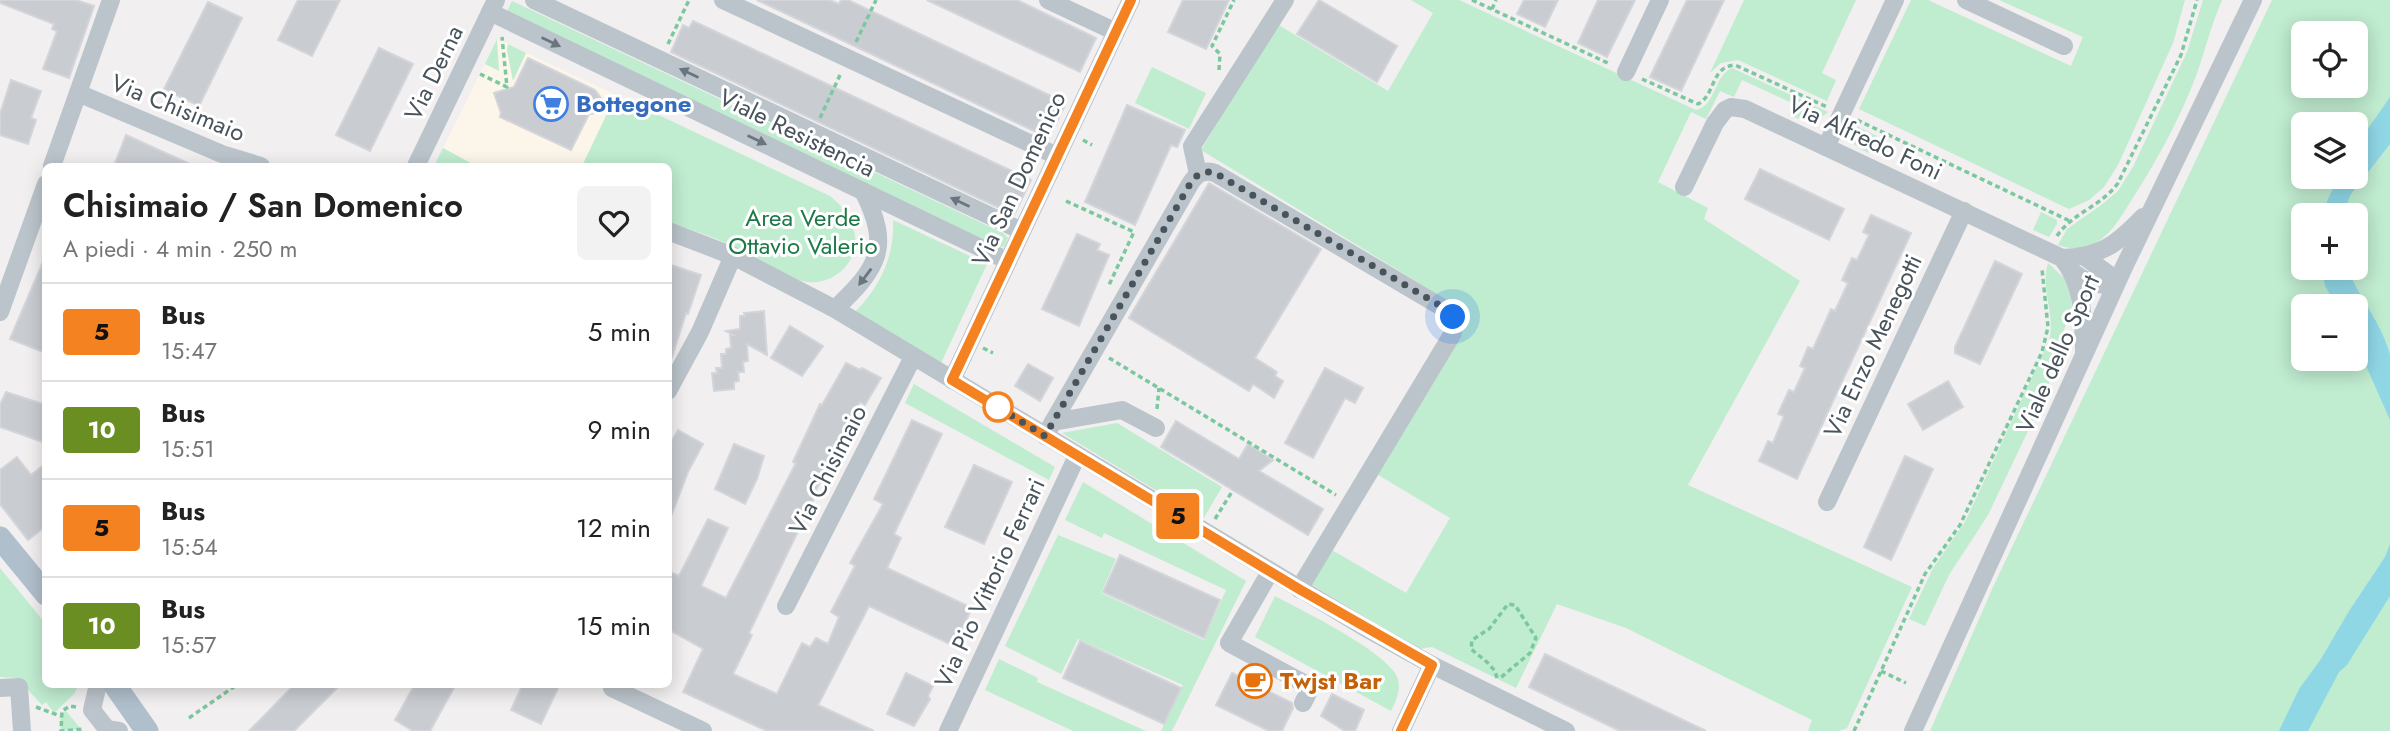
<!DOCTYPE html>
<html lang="it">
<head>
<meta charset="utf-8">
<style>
	body { margin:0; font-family:Jost,sans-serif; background:#f2f2f2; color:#222; height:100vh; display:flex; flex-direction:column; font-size:26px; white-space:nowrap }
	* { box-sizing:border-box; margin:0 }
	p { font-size:23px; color:#767676 }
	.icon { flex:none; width:38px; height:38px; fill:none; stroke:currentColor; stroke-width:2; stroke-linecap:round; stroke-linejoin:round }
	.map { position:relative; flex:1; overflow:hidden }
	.panel { position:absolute; left:42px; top:163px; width:630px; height:525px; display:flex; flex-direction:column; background:#fff; border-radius:10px; box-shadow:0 4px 18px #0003 }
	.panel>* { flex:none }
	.badge { padding:0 14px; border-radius:5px; font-size:24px; line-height:46px }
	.fabs { position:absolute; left:2291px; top:21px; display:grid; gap:14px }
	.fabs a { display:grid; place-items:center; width:77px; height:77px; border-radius:10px; background:#fff; box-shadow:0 4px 18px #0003; font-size:35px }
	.you { position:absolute; width:35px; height:35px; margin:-18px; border:5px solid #fff; border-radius:50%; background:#1a73e8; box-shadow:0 0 0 10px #1a73e833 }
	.map>.badge { position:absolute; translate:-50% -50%; box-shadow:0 0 0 4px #fff }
	.round { display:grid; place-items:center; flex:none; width:74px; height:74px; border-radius:10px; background:#f2f2f2 }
	.summary { display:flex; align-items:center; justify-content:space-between; height:119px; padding:0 21px }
	h1 { font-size:33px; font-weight:600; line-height:52px }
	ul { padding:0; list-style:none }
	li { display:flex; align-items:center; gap:21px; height:98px; padding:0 21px; border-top:2px solid #e0e0e0 }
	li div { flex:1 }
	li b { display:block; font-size:26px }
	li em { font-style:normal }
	li .badge { min-width:77px; font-weight:700; text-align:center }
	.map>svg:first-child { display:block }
	.commercial { fill:#fbf5ea }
	.green { fill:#c0ecd0; fill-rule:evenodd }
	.water { fill:#90d7e6 }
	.building { fill:#c9ccd1; stroke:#d3d5da; stroke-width:2 }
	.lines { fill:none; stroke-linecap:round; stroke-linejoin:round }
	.path { stroke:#7bc89f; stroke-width:3.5; stroke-dasharray:5 3.5; stroke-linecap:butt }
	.minor { stroke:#bbc4cb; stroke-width:18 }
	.major { stroke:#b0bfcc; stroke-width:23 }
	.oneway { fill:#6a757d }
	.line-casing { stroke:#fff; stroke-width:16 }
	.line { stroke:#f58220; stroke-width:10 }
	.walk { stroke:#48535b; stroke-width:7; stroke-dasharray:0 12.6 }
	.stop-dot { fill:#fff; stroke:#f58220; stroke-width:3.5 }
	.labels { text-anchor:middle; stroke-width:6; stroke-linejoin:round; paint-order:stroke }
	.street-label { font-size:24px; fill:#48535b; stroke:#fff }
	.shop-label { font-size:24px; font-weight:bold; fill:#366cbe; stroke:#fff; text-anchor:start }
	.park-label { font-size:24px; fill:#1d7848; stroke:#fff }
	.food-label { font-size:24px; font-weight:bold; fill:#c56008; stroke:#fff; text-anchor:start }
</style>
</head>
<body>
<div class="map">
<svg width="2390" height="731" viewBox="0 0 2390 731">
	<rect width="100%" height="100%" fill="#f1efef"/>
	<path class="commercial" d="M497,39L616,95L582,166H476L443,148Z"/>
	<g class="green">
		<path d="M1411,0H1459L1696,110C1717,105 1713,76 1732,68L1828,112C1814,124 1805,122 1789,115L1794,104L1742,80L1734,97L1720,91L1706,119L1691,112L1658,182L1708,208L1704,219L1800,281L1688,485L1912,587L1847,728L1839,731H1808L1812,720L1626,628L1557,604L1516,688L1432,647L1418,649L1304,580L1325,546L1406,593L1450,518L1370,470L1457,326L1447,300L1201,150L1277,24L1388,91L1433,13Z"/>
		<path d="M1744,0H1856L1822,73L1836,80L1827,101L1738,60L1721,63L1710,73Z"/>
		<path d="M1911,0H1928L2071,66L2083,37L1999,0H2185L2173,43L2118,165L2104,187L2089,200L2069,209L1859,109Z"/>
		<path d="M2203,0H2222C2211,25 2205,51 2196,76C2179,121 2155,164 2129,204C2121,217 2112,232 2099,241C2086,250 2072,250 2058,245L2067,229L2100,206L2118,191L2133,167L2187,52Z"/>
		<path d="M2272,0H2390V731H1930L1993,587ZM2303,33H2356V86H2303ZM2303,124H2356V177H2303ZM2303,215H2356V268H2303ZM2303,306H2356V359H2303Z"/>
		<path d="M512,1L1003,233L1008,238L1005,246L999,248L505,16Z"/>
		<path d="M497,39L499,71L485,64Z"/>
		<path d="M508,44L526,53L513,81L507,50Z"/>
		<path d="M1152,67L1206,93L1189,129L1135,103Z"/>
		<path d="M616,95L830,196C843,206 852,219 855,236C858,265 830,288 802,281C777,274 753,256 730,245C710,235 689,229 669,223L668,166H582Z"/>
		<path d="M1848,122L1877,136L1869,153C1855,146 1843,140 1848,122Z"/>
		<path d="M443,148L476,166H434Z"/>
		<path d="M2041,212L2057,220V224L2049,237L2033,230Z"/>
		<path d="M893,220L987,264L941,363L855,312C880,287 895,255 893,220Z"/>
		<path d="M2048,263L2065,279L2070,293L2072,307L2058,347L2047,391L1988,515L1949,575L1925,626L1909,619L1933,568L1965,522L2049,341C2056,314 2040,290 2048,263Z"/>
		<path d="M914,384L1055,467L1049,480L905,403Z"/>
		<path d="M1117,423L1222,487L1203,519L1062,433Z"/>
		<path d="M1083,482L1246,581L1172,731H1161L1183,685L1078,639L1061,674L1005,646L1058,535L1116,559L1101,593L1204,640L1226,590L1104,533L1102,538L1065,520Z"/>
		<path d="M0,568L45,623L46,684H79L74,694L54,713L46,702L42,705L17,678L0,677Z"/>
		<path d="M1275,596C1301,610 1390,653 1398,679C1401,690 1396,701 1391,711L1255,637Z"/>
		<path d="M999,659L1038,678L1037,682L1146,731H1073L985,690Z"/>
		<path d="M66,711L81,729L61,731L60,716Z"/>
	</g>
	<g class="water">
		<path d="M2390,97V144L2351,194L2342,215H2321L2338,177H2356V146Z"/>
		<path d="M2322,268H2347C2359,298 2382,323 2390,355C2390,373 2390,401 2390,420L2356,343V306H2337L2325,286Z"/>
		<path d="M2390,544V596L2347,665L2339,672L2308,731H2279L2299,689L2321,659L2349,611L2385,557Z"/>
	</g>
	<g class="building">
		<path d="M0,0H76L94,6L69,78L43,69L57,31L52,29L54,24L0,3Z"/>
		<path d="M298,0H340L312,56L278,40Z"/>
		<path d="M757,0H829L839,4L841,0H848L1066,103L1049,138Z"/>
		<path d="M927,0H1017L1096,38L1080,72Z"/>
		<path d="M1183,0H1229L1206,49L1168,32Z"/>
		<path d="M1319,0L1397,46L1377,82L1297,34Z"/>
		<path d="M1524,0H1558L1545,27L1517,14Z"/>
		<path d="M1598,0H1635L1607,57L1578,43Z"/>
		<path d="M1687,0H1724L1681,91L1650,77Z"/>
		<path d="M208,2L242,18L199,106L164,89Z"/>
		<path d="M693,21L1031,180L1014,215L671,52L683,25L689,28Z"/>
		<path d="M379,48L413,64L370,151L336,135Z"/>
		<path d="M528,58L595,90L604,102L602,112L589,114L571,150L500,117L501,113L494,93L514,87Z"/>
		<path d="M11,80L41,91L31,118L36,120L28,144L0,135V114Z"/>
		<path d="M1127,105L1185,130L1177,147L1171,145L1135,225L1085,202Z"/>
		<path d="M126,135L194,166H114Z"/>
		<path d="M1760,169L1844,209L1829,240L1745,199Z"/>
		<path d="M1209,183L1321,249L1255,358L1277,372L1275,376L1283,381L1274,398L1253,384L1249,391L1129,318Z"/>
		<path d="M1871,215L1911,233L1797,479L1759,461L1768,441L1773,443L1784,416L1778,414L1789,390L1794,392L1805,368L1800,366L1808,347L1813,349L1831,309L1835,311L1848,283L1842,280L1852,258L1857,260L1869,235L1863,232Z"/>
		<path d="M1077,234L1100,244L1097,250L1109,255L1079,326L1042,309Z"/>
		<path d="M46,255V353L10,339Z"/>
		<path d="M1995,261L2022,274L1980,364L1955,353V347Z"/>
		<path d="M668,264L701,275L688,314L686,313L672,357H668Z"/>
		<path d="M764,311L767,355L747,344L748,361L743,362L744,372H738L739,381L734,382V389L714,391L712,373H717L716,368H722L721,354H726V349L731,348L730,335H733L726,331L740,329V316H745L744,313Z"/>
		<path d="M790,326L823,346L802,376L771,358Z"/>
		<path d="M846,363L860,370L862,368L881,378L865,405L860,402L847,429L849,433L844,443L833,445L837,457L832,467L828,468L813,495L815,496L749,633L752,635L733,674L777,694L802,643L810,647L816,638L828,644L839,617L831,612L855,566L850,563L883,504L874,499L912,420L942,434L894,534L901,538L887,568L972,608L954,646L869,606L818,705L874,731H767L683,692L703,649L668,629V571L679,576L708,519L728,528L701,586L726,598L796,463L793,462L820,404L822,405Z"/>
		<path d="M1028,364L1053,378L1040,401L1015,386Z"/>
		<path d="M1325,368L1363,388L1355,403L1345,398L1313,458L1285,443Z"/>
		<path d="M1948,381L1963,407L1923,430L1908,404Z"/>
		<path d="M6,392L46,405V443L0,427V405Z"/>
		<path d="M1176,421L1239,459L1248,444L1273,460L1259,471L1323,509L1308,535L1161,447Z"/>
		<path d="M678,430L703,444L688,472L670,519L668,447Z"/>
		<path d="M734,444L764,456L757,479L745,504L715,489Z"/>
		<path d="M1905,456L1933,469L1891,560L1864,547Z"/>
		<path d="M17,457L31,475L46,463V526L28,540L0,504V470Z"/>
		<path d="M974,465L1012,482L984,544L945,527Z"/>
		<path d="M1120,555L1220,600L1204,638L1103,592Z"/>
		<path d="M1080,641L1181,688L1164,724L1063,678Z"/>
		<path d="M1545,654L1706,731H1620L1529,687Z"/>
		<path d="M906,673L933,686L928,696L930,699L914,726L887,714Z"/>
		<path d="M1232,673L1292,703L1293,708L1282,731H1269L1216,705Z"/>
		<path d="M295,684H341L294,731H249Z"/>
		<path d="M415,684H456L430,731H413L395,720Z"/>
		<path d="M523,684H560L541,724L511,710Z"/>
		<path d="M1332,694L1364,710L1355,731H1345L1321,716Z"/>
	</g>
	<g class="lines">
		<g class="path">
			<path d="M1472,0L1610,64"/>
			<path d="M1492,9L1496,0"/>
			<path d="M856,42L876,0"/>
			<path d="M668,44L689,0"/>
			<path d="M1219,70L1220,54L1212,46L1234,0"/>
			<path d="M480,74L507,87L502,37"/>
			<path d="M1642,79L1698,104C1716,95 1710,67 1735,65L1827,107"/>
			<path d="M820,118L840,75"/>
			<path d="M1857,120L2070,221"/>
			<path d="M1083,140L1092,145"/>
			<path d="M1066,201L1134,232L1108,287"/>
			<path d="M2057,236C2072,213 2102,206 2118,183L2181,55L2197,0"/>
			<path d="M983,348L993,353"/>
			<path d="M1109,358L1336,495"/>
			<path d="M1157,409L1159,388"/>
			<path d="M1215,519L1233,490"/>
			<path d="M1881,671L1906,683"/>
			<path d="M1497,678L1495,671L1488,663L1471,649L1472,640L1489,629L1508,604L1515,605L1536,638L1530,653L1499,679"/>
			<path d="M36,707L60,716"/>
			<path d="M76,707L70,706L62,711L61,731L84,729"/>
			<path d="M189,718L238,684"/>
			<path d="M1854,731L1925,574L1960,525L2042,352L2048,327L2042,269"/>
		</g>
		<g class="minor">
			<path d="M534,0L1022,231"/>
			<path d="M723,0L1057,156"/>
			<path d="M1048,0L1116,32"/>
			<path d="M1966,0L2064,46"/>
			<path d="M490,12L1008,261"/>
			<path d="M1626,72L1660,0"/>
			<path d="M78,93L222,154L261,166"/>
			<path d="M1826,147L1895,0"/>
			<path d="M52,166L111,0"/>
			<path d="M416,166L496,0"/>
			<path d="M1198,174L1192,146L1285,0"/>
			<path d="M1684,187L1715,123L1725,110L1731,107L1745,109L2062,258C2084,286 2083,317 2084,352"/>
			<path d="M668,231L733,256L835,309L1369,630L1432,665L1566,731"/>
			<path d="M2062,258C2101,257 2117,244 2143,217"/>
			<path d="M2073,272C2087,283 2098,285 2115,286L2111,276L2085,257"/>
			<path d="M835,309C878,268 892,248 863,191"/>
			<path d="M0,312L46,184"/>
			<path d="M952,380L1131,0"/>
			<path d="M668,391L700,332L733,256"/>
			<path d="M1053,422L1122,410L1156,428"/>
			<path d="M1045,436L1190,184C1196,174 1204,169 1215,173L1445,309L1454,320L1453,333L1299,589"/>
			<path d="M1827,502L1964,211"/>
			<path d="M1270,572L1229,643L1311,687L1303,703"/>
			<path d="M786,606L913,357"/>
			<path d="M98,684L92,710L107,729L119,731"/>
			<path d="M0,688L19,687L22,731"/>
			<path d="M612,688L703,731"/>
			<path d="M948,731L1077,456"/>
			<path d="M1401,731L1432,665"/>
			<path d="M1913,731L2124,267L2253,0"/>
		</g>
		<g class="major">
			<path d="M0,538L46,594"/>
			<path d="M114,684L147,731"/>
		</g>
	</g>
	<defs><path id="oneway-solid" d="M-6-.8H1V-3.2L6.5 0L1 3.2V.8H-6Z" transform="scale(1.75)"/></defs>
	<g class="oneway">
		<use href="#oneway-solid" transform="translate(551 42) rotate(26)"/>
		<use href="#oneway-solid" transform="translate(689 73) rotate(-155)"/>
		<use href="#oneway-solid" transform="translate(757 140) rotate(26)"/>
		<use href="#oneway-solid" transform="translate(960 202) rotate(-155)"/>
		<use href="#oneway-solid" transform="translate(865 277) rotate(127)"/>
	</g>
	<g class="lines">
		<g class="line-casing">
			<path id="line" d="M1131,0L952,380L1299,589L1432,665L1401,731"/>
		</g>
		<use href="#line" class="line"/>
		<path class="walk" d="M998,407L994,405L1045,436L1190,184C1196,174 1204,170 1215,173L1446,309L1453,317"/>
	</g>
	<defs>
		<g id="supermarket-ring" transform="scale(1.75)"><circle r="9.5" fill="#fff" stroke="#3f7fe0" stroke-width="1.5"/><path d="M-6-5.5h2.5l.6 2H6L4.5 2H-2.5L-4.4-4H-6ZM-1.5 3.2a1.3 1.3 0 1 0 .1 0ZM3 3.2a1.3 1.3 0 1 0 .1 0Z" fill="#3f7fe0"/></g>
		<g id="cafe-ring" transform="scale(1.75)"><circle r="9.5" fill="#fff" stroke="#e8710a" stroke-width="1.5"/><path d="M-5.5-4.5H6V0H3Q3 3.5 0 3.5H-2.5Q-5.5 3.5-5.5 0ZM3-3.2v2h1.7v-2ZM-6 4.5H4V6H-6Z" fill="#e8710a"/></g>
	</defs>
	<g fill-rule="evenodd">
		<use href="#supermarket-ring" x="551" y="104"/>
		<use href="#cafe-ring" x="1255" y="681"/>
	</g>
	<circle class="stop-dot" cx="998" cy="407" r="14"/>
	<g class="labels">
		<g class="street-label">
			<text transform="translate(434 73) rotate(-64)" y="8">Via Derna</text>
			<text transform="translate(178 108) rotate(22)" y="8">Via Chisimaio</text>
			<text transform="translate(797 133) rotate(26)" y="8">Viale Resistencia</text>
			<text transform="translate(1865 138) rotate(25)" y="8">Via Alfredo Foni</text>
			<text transform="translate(1019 179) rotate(-65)" y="8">Via San Domenico</text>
			<text transform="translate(1873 346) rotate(-65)" y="8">Via Enzo Menegotti</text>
			<text transform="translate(2058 354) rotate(-66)" y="8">Viale dello Sport</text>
			<text transform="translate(828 470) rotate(-63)" y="8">Via Chisimaio</text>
			<text transform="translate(990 583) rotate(-65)" y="8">Via Pio Vittorio Ferrari</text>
		</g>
		<g class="shop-label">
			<text x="576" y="112">Bottegone</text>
		</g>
		<g class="park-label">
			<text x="803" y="226">Area Verde<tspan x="803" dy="28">Ottavio Valerio</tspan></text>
		</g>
		<g class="food-label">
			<text x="1280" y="689">Twjst Bar</text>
		</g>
	</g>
</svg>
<div class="fabs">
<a><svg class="icon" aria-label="locate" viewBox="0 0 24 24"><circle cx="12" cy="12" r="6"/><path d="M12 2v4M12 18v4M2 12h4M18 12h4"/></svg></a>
<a><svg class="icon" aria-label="layers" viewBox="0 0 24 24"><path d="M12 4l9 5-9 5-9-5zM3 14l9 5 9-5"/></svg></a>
<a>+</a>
<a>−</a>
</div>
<div class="you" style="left:1453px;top:317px"></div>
<b class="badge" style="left:1178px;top:516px;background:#f58220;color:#111">5</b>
<section class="panel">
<div class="summary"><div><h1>Chisimaio / San Domenico</h1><p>A piedi · 4 min · 250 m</p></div><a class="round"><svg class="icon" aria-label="heart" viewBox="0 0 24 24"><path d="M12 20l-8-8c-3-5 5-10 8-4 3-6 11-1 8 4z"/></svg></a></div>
<ul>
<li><span class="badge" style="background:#f58220;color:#111">5</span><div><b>Bus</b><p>15:47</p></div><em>5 min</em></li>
<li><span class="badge" style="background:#6b8e23;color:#fff">10</span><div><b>Bus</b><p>15:51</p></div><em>9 min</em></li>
<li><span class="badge" style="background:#f58220;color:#111">5</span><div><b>Bus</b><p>15:54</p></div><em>12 min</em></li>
<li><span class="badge" style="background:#6b8e23;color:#fff">10</span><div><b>Bus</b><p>15:57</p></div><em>15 min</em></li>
</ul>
</section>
</div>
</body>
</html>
